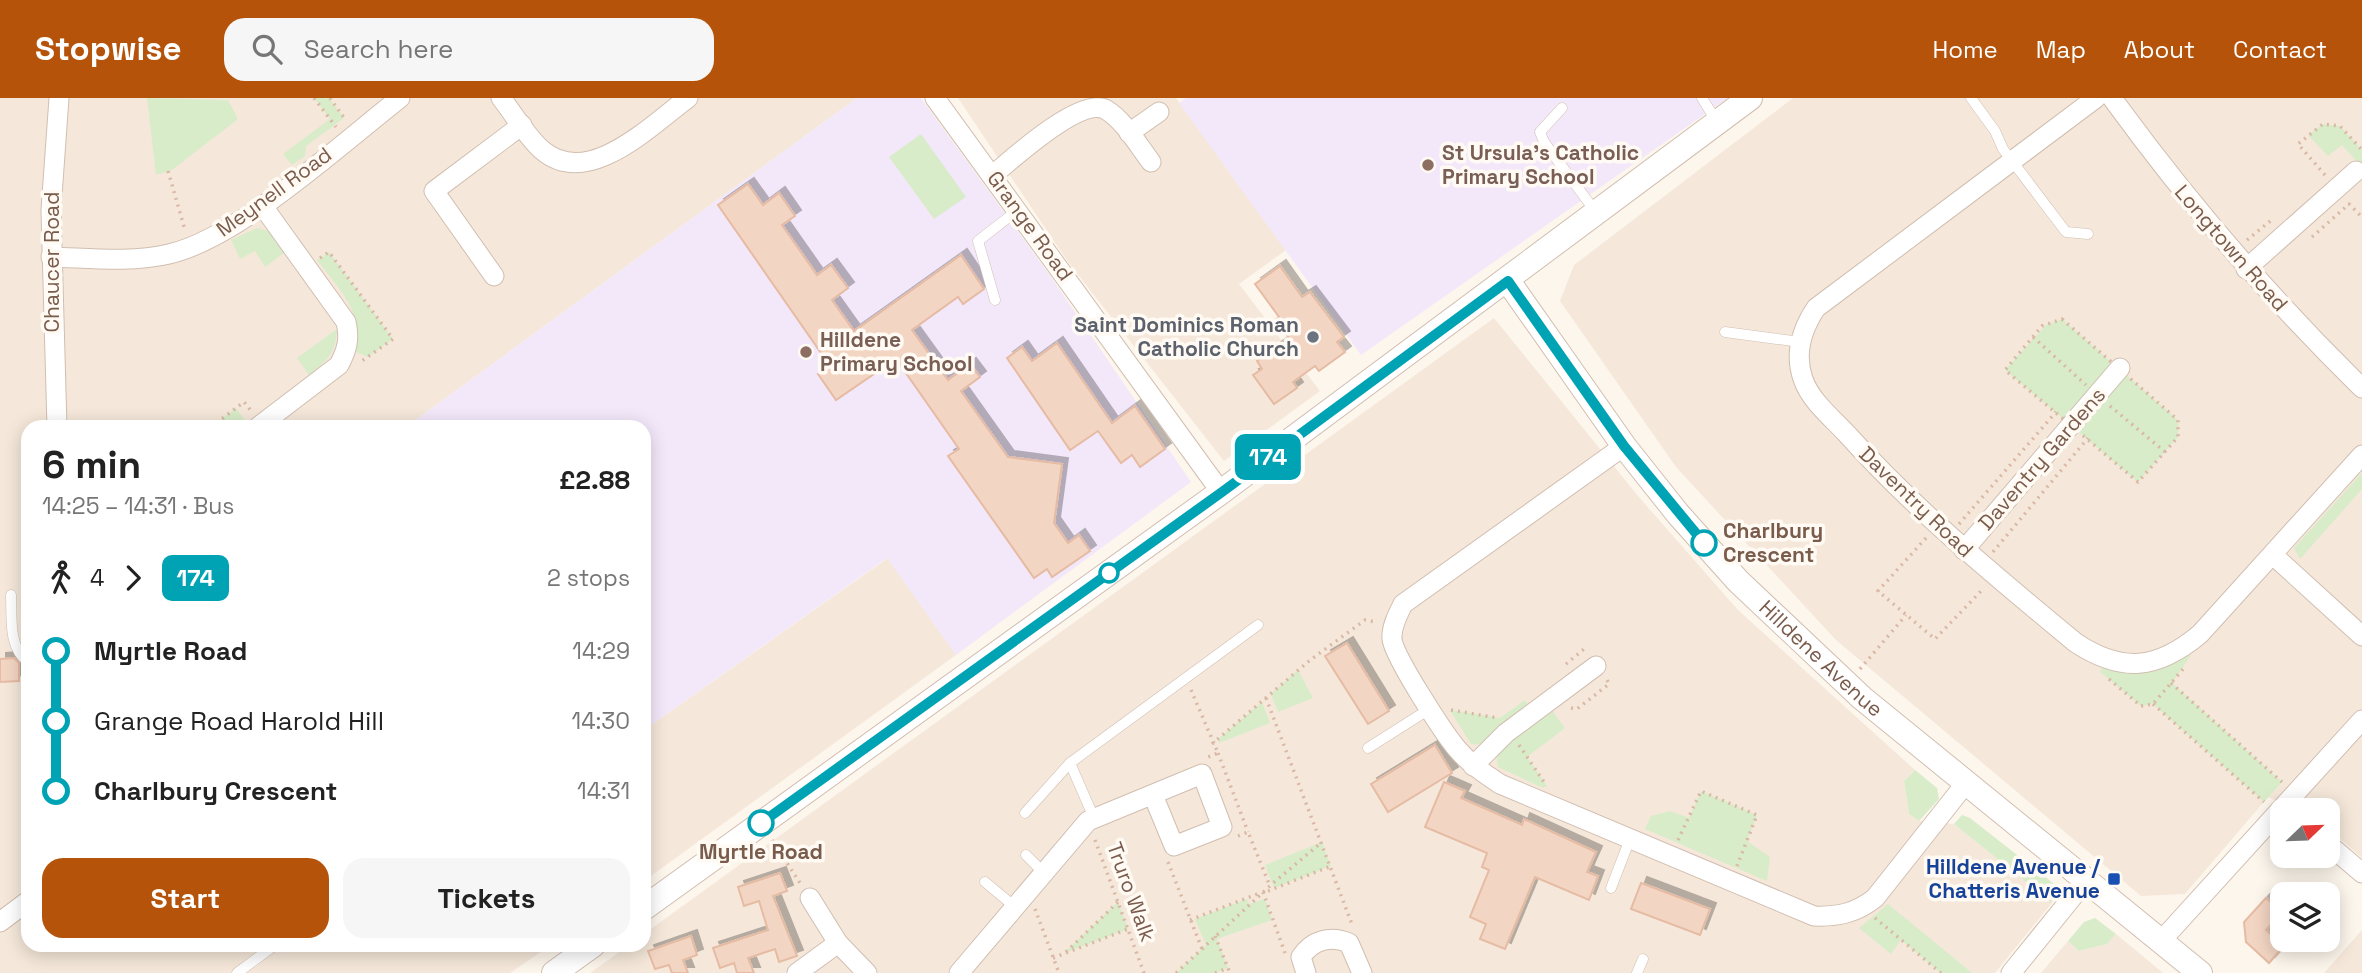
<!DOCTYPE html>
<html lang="en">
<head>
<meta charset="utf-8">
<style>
	body { margin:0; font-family:"Space Grotesk",sans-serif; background:#f6f6f6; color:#222; height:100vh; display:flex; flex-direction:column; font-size:26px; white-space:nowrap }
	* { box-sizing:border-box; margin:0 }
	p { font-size:23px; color:#767676 }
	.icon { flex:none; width:38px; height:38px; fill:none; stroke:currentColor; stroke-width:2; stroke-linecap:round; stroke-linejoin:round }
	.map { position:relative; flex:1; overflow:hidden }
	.sheet { position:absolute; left:21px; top:322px; width:630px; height:532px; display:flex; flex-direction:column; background:#fff; border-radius:21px; box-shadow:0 4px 18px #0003 }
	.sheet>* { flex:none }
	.badge { padding:0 14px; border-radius:10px; font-size:24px; line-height:46px }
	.needle { width:46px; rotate:67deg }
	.controls { position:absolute; left:2270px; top:700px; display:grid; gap:14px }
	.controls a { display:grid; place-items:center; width:70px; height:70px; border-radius:14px; background:#fff; box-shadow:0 4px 18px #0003; font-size:35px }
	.map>.badge { position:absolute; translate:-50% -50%; box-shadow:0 0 0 4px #fff }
	.legs { display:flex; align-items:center; gap:10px; height:77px; padding:0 21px; font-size:23px }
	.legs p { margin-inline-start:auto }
	.head { display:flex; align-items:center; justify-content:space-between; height:119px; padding:0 21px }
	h1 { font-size:38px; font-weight:800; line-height:52px }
	.primary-button { display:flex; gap:14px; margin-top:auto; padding:14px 21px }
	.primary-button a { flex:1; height:80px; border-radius:21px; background:#b45309; color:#fff; font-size:28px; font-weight:800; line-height:80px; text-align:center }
	.primary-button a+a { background:#f6f6f6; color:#222 }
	ul { padding:0 21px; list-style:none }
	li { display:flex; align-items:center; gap:24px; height:70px; font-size:26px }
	li i { display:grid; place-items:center; width:10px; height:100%; margin:0 9px; background:currentColor }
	li i::after { content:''; width:18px; height:18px; margin:-9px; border:5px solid; border-radius:50%; background:#fff }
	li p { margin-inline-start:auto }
	li:first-child i { background:linear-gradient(#0000 50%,currentColor 0) }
	li:last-child i { background:linear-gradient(currentColor 50%,#0000 0) }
	header { display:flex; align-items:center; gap:42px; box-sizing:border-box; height:98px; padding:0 35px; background:#b45309; color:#fff }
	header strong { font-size:33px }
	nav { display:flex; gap:38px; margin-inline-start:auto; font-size:24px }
	.search { width:490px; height:63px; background:#f6f6f6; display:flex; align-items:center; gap:18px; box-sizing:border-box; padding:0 24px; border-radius:21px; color:#767676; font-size:26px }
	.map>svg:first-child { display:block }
	.residential { fill:#f5e8da }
	.education { fill:#f3e8fa }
	.green { fill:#d8ecc9 }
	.building { fill:#f3d5c3; stroke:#e6bba3; stroke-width:2; filter:url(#shadow) }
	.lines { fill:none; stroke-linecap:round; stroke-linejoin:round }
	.service-casing { stroke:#d1beb0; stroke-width:11 }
	.minor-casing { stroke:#d1beb0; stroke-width:21 }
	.tertiary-casing { stroke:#d1beb0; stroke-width:26 }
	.path { stroke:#d9b8a5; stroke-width:3.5; stroke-dasharray:2 5; stroke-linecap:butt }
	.service { stroke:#fff; stroke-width:10 }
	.minor { stroke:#fff; stroke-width:19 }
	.tertiary { stroke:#fff; stroke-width:24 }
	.line-1-casing { stroke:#fff; stroke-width:16 }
	.line-1 { stroke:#00a3b4; stroke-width:10 }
	.education-dot { fill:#8d6e63; stroke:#fffaf3; stroke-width:2.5 }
	.worship-dot { fill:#6b7280; stroke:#fffaf3; stroke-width:2.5 }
	.stop-1-dot { fill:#fff; stroke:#00a3b4; stroke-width:3.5 }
	.transit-dot { fill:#1a4fb4; stroke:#fffaf3; stroke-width:2.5 }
	.labels { text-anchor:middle; stroke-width:7; stroke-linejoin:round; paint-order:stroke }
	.education-label { font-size:21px; font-weight:bold; fill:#785e54; stroke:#fffaf3; text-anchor:start }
	.street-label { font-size:21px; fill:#7a5c4d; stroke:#fffaf3 }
	.worship-label { font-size:21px; font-weight:bold; fill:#5b616d; stroke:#fffaf3; text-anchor:end }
	.stop-label { font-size:21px; font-weight:bold; fill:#7a5c4d; stroke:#fffaf3; text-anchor:start }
	.transit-label { font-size:21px; font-weight:bold; fill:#164399; stroke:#fffaf3; text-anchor:end }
</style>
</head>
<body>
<header>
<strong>Stopwise</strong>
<div class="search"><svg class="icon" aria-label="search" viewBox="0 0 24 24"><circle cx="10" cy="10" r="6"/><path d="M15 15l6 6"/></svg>Search here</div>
<nav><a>Home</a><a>Map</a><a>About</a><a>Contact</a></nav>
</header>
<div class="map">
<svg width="2362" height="875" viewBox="0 0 2362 875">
	<defs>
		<filter id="shadow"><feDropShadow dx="6" dy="-6" stdDeviation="0" flood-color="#0004"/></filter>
	</defs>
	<rect width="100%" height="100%" fill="#fdf6ec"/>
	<g class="residential">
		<path d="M0,0H857L406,329H28V847H551L510,875H0Z"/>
		<path d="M958,0H1176L1286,152L1239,186L1320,293L1224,363L1068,164Z"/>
		<path d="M1793,0H2362V760L2328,730V712H2295L2268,699L2185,796L2141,798L1836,542L1676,369L1560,203L1574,167Z"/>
		<path d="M1494,220L1638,398L1738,512L1915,672L1904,683L1909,716L1919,723L1954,726L2052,805L1995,875H590L629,847H644V836Z"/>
		<path d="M888,460L956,557L644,783V632Z"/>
		<path d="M2362,832V875H2324Z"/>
		<path d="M2116,836L2163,875H2041L2068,843L2079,853L2107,846Z"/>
	</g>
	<g class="education">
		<path d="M857,0H921L1051,179L1191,384L956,557L887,460L644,632V329H406Z"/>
		<path d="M1186,0H1728L1361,257L1179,5Z"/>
	</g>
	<g class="green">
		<path d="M147,0L228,2L238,21L172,72L156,77Z"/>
		<path d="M314,0H329L344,20L306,48L305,58L292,67L283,56L330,21Z"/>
		<path d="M2323,26L2340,28L2362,52V69L2342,47L2328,58L2308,37Z"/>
		<path d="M921,36L966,99L934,121L889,59Z"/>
		<path d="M257,130L269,133L284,155L265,169L255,153L240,161L231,142Z"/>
		<path d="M329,154L393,241L368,259L356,254C363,212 341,194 317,162Z"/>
		<path d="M2062,221L2178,322V339L2138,384L2005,272L2046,227Z"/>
		<path d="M337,231C336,255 327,263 309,277L297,260Z"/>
		<path d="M236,310L246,324L240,329H211Z"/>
		<path d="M2362,375V391L2300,461L2294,450Z"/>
		<path d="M2191,557L2172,585L2282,684L2264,704L2153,606L2141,608L2100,574L2103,568L2148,575Z"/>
		<path d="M1298,572L1313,600L1278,614L1271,596Z"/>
		<path d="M1525,602L1531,611L1486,647L1471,646L1450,612L1500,620Z"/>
		<path d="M1262,604L1270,625L1219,645L1218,641Z"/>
		<path d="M1549,609L1565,630L1527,659L1547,688L1543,690L1498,669L1496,654Z"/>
		<path d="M1915,672L1937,690L1939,701L1919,723L1909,716L1904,683Z"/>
		<path d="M1701,693L1757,717L1747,743L1770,759L1767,783L1645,731L1651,718L1670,713L1689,720Z"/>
		<path d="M1962,717L1970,720L2054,786L2052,805L1954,726Z"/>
		<path d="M1322,744L1331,768L1274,790L1265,767Z"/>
		<path d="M1247,801L1249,806L1265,801L1272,822L1217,841L1228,870L1215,875H1176L1206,847L1195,821Z"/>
		<path d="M1118,804L1128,831L1064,855Z"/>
		<path d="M1888,806L1972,875H1941L1901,842L1891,856L1859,830Z"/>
		<path d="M2095,820L2116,836L2107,846L2079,853L2068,843L2084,824Z"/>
	</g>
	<g class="building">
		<path d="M748,86L763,107L779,95L795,118L782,127L817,177L831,167L848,190L832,202L854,233L961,157L984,191L963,206L958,199L912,232L948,282L970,266L980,279L961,293L1008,359L1062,366L1054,425L1068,445L1079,437L1090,453L1052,479L1047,471L1034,480L948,358L959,351L896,261L836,302L818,276L830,268L718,107Z"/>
		<path d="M1280,168L1302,199L1310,194L1344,239L1337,244L1345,254L1319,273L1315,268L1293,284L1297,290L1274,306L1253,277L1262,271L1257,263L1289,240L1275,222L1279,219L1255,186Z"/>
		<path d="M1057,245L1112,325L1135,308L1165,351L1140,369L1132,357L1121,365L1098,333L1070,352L1007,260L1022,249L1032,263Z"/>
		<path d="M1347,545L1389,613L1368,626L1325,558Z"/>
		<path d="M14,560L19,565V583L0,584V561Z"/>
		<path d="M1435,647L1452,675L1388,714L1371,686Z"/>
		<path d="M1444,684L1465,693L1461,700L1522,727L1524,721L1596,754L1587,774L1598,778L1589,802L1535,779L1505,851L1480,841L1486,826L1470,819L1489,772L1482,769L1487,755L1425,729Z"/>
		<path d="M780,775L787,793L773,798L797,858L779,864L775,851L748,860L754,875H737L734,865L720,870L713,850L768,832L759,803L744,808L738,789Z"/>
		<path d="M1641,785L1710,811L1700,837L1631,811Z"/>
		<path d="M2266,800L2282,814L2266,832L2284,848L2269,865L2246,844L2244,824Z"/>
		<path d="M691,838L697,857L683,862L688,875H672L669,867L655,871L648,853Z"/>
	</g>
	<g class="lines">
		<g class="service-casing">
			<g id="service">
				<path d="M1702,0L1717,24"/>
				<path d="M1971,0L1995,33L2003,51L2066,134L2088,136"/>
				<path d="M1562,10L1540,34L1544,44L1595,113"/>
				<path d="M995,202L978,143L1018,112"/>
				<path d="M1725,234L1800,244"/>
				<path d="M11,497C12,520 8,549 28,564"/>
				<path d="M1368,650L1431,610"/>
				<path d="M1025,715L1070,665"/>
				<path d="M1094,720L1070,665L1258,527"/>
				<path d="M1026,757L1043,774"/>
				<path d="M985,784L1015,809"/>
				<path d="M1611,790L1630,741"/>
				<path d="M237,875L275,847"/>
				<path d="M1637,875L1643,861"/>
			</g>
		</g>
		<g class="minor-casing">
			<g id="minor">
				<path d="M501,0C514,16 526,38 542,52C588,92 651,27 688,0"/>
				<path d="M935,0L1221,394"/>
				<path d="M2096,0L1816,210C1802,231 1794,255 1803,281C1810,302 1831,319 1846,335C1916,413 1995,478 2076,545C2122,575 2157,572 2200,536L2362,357"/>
				<path d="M2112,0C2189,106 2268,198 2362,290"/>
				<path d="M1129,35L1159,14"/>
				<path d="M993,77C1013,60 1079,0 1105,11C1125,23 1138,47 1151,64"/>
				<path d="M51,159C89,160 131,165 169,156C239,140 341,46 400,0"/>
				<path d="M2246,171L2356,73"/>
				<path d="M494,178L434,93L522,27"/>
				<path d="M57,329L51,112L59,0"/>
				<path d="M258,329L339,267C347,252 350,241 346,224L262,107"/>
				<path d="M1624,348L1403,506C1398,516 1391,529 1392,541C1394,559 1445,637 1458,652C1470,666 1485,676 1500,686L1814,818C1838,819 1856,815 1875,800L1966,685"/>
				<path d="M1964,452L2120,270"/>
				<path d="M2273,457L2362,538"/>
				<path d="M1473,668L1506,635L1596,568"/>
				<path d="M2328,746L2362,775"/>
				<path d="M810,800L838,845"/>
				<path d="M0,824L28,803"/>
				<path d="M2161,843L2362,622"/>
				<path d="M797,875L838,845L867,875"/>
				<path d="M959,875L1088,723L1202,676L1222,729L1174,748L1153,697"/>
				<path d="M1306,875L1301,859C1312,842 1331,837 1349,845L1362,875"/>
				<path d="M2011,875L2087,781"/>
			</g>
		</g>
		<g class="tertiary-casing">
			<g id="tertiary">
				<path id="s1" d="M1508,183L1624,348L1678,416L1738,483L1862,600L2200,875"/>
				<path d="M644,810L1221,394L1750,0"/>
				<path d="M554,875L593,847"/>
			</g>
		</g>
		<g class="path">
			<path d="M314,0L336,29"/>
			<path d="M330,0L345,21"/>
			<path d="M168,73L185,132"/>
			<path d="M2325,77L2298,46L2323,26L2340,28L2362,52"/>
			<path d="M2312,139L2349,106L2362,119"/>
			<path d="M2247,142L2274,120"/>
			<path d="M320,160L329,154L393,241L359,265"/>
			<path d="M2062,221L2178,322V339L2138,384L2005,272L2042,228Z"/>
			<path d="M2033,239L2086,287"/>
			<path d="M2110,308L2165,354"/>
			<path d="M211,329L244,304L252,314"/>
			<path d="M1959,426L2056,314"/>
			<path d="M1926,440L1878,493L1935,541L1983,491"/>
			<path d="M1993,454L2088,340"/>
			<path d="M1566,566L1584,551L1586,553"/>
			<path d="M1860,571L1906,517"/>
			<path d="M2109,581L2141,608L2153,606L2184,570"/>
			<path d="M2171,585L2282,684"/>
			<path d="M1191,592L1218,655L1208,659"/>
			<path d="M1266,600L1353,829"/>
			<path d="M2153,606L2264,704"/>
			<path d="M1571,610L1577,611L1609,586L1607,582"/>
			<path d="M1451,612L1498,620"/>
			<path d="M1212,646L1309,563L1365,522L1376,524"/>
			<path d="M1519,647L1544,684"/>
			<path d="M1218,655L1248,734"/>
			<path d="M1238,738L1248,734L1270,788"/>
			<path d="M772,742L800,785"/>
			<path d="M1095,742L1144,875"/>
			<path d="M1678,742L1701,693L1757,717L1737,768"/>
			<path d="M1168,764L1202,851"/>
			<path d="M1268,793L1331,768"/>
			<path d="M1263,794L1285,855"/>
			<path d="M1035,811L1059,875"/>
			<path d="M1875,820L1941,875"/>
			<path d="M1190,822L1260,795"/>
			<path d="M1215,838L1230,875"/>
			<path d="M1066,854L1118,804"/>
			<path d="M1053,860L1128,831"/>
			<path d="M1176,875L1272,786L1322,744"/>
			<path d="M1215,875L1228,870"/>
		</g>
		<use href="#service" class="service"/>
		<use href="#minor" class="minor"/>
		<use href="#tertiary" class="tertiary"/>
	</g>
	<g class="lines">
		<g class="line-1-casing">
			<path id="line-1" d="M761,725L1222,394L1508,183L1624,348L1704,445"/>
		</g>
		<use href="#line-1" class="line-1"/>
	</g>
	<g class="education-dot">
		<circle cx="1428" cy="67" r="7"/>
		<circle cx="806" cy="254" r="7"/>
	</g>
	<circle class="worship-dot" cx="1313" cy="239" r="7"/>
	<g class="stop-1-dot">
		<circle cx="1704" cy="445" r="12"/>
		<circle cx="1109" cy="475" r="9"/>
		<circle cx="761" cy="725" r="12"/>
	</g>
	<rect class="transit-dot" x="2107" y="774" width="14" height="14" rx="3.5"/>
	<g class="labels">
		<g class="education-label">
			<text x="1442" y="62">St Ursula's Catholic<tspan x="1442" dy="24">Primary School</tspan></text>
			<text x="820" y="249">Hilldene<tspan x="820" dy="24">Primary School</tspan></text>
		</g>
		<g class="street-label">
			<text transform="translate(274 94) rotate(-36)" y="7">Meynell Road</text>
			<text transform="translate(1030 128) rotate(54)" y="7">Grange Road</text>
			<text transform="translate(2231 150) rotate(49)" y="7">Longtown Road</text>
			<text transform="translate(52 164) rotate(-90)" y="7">Chaucer Road</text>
			<text transform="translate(2042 361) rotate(-49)" y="7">Daventry Gardens</text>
			<text transform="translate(1916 404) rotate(44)" y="7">Daventry Road</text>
			<text dy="7" stroke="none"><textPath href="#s1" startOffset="492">Hilldene Avenue</textPath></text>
			<text transform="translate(1131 794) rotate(70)" y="7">Truro Walk</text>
		</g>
		<g class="worship-label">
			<text x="1299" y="234">Saint Dominics Roman<tspan x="1299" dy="24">Catholic Church</tspan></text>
		</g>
		<g class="stop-label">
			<text x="1723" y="440">Charlbury<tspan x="1723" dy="24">Crescent</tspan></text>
			<text x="761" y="761" text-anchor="middle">Myrtle Road</text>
		</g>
		<g class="transit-label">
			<text x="2100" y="776">Hilldene Avenue /<tspan x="2100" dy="24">Chatteris Avenue</tspan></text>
		</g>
	</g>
</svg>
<div class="controls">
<a><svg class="needle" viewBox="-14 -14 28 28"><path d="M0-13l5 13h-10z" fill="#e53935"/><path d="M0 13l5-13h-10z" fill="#767676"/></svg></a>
<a><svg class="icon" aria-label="layers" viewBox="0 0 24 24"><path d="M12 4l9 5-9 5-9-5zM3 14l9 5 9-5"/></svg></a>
</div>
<b class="badge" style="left:1268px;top:359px;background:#00a3b4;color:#fff">174</b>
<section class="sheet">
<div class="head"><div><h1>6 min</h1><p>14:25 – 14:31 · Bus</p></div><b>£2.88</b></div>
<div class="legs"><svg class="icon" aria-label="walk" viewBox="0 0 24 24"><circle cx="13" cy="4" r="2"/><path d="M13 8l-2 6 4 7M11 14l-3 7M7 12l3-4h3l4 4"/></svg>4<svg class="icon" aria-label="forward" viewBox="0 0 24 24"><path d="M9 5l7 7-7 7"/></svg><b class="badge" style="background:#00a3b4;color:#fff">174</b><p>2 stops</p></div>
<ul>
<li><i style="color:#00a3b4"></i><b>Myrtle Road</b><p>14:29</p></li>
<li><i style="color:#00a3b4"></i><span>Grange Road Harold Hill</span><p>14:30</p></li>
<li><i style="color:#00a3b4"></i><b>Charlbury Crescent</b><p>14:31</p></li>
</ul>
<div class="primary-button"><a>Start</a><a>Tickets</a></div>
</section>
</div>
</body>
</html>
